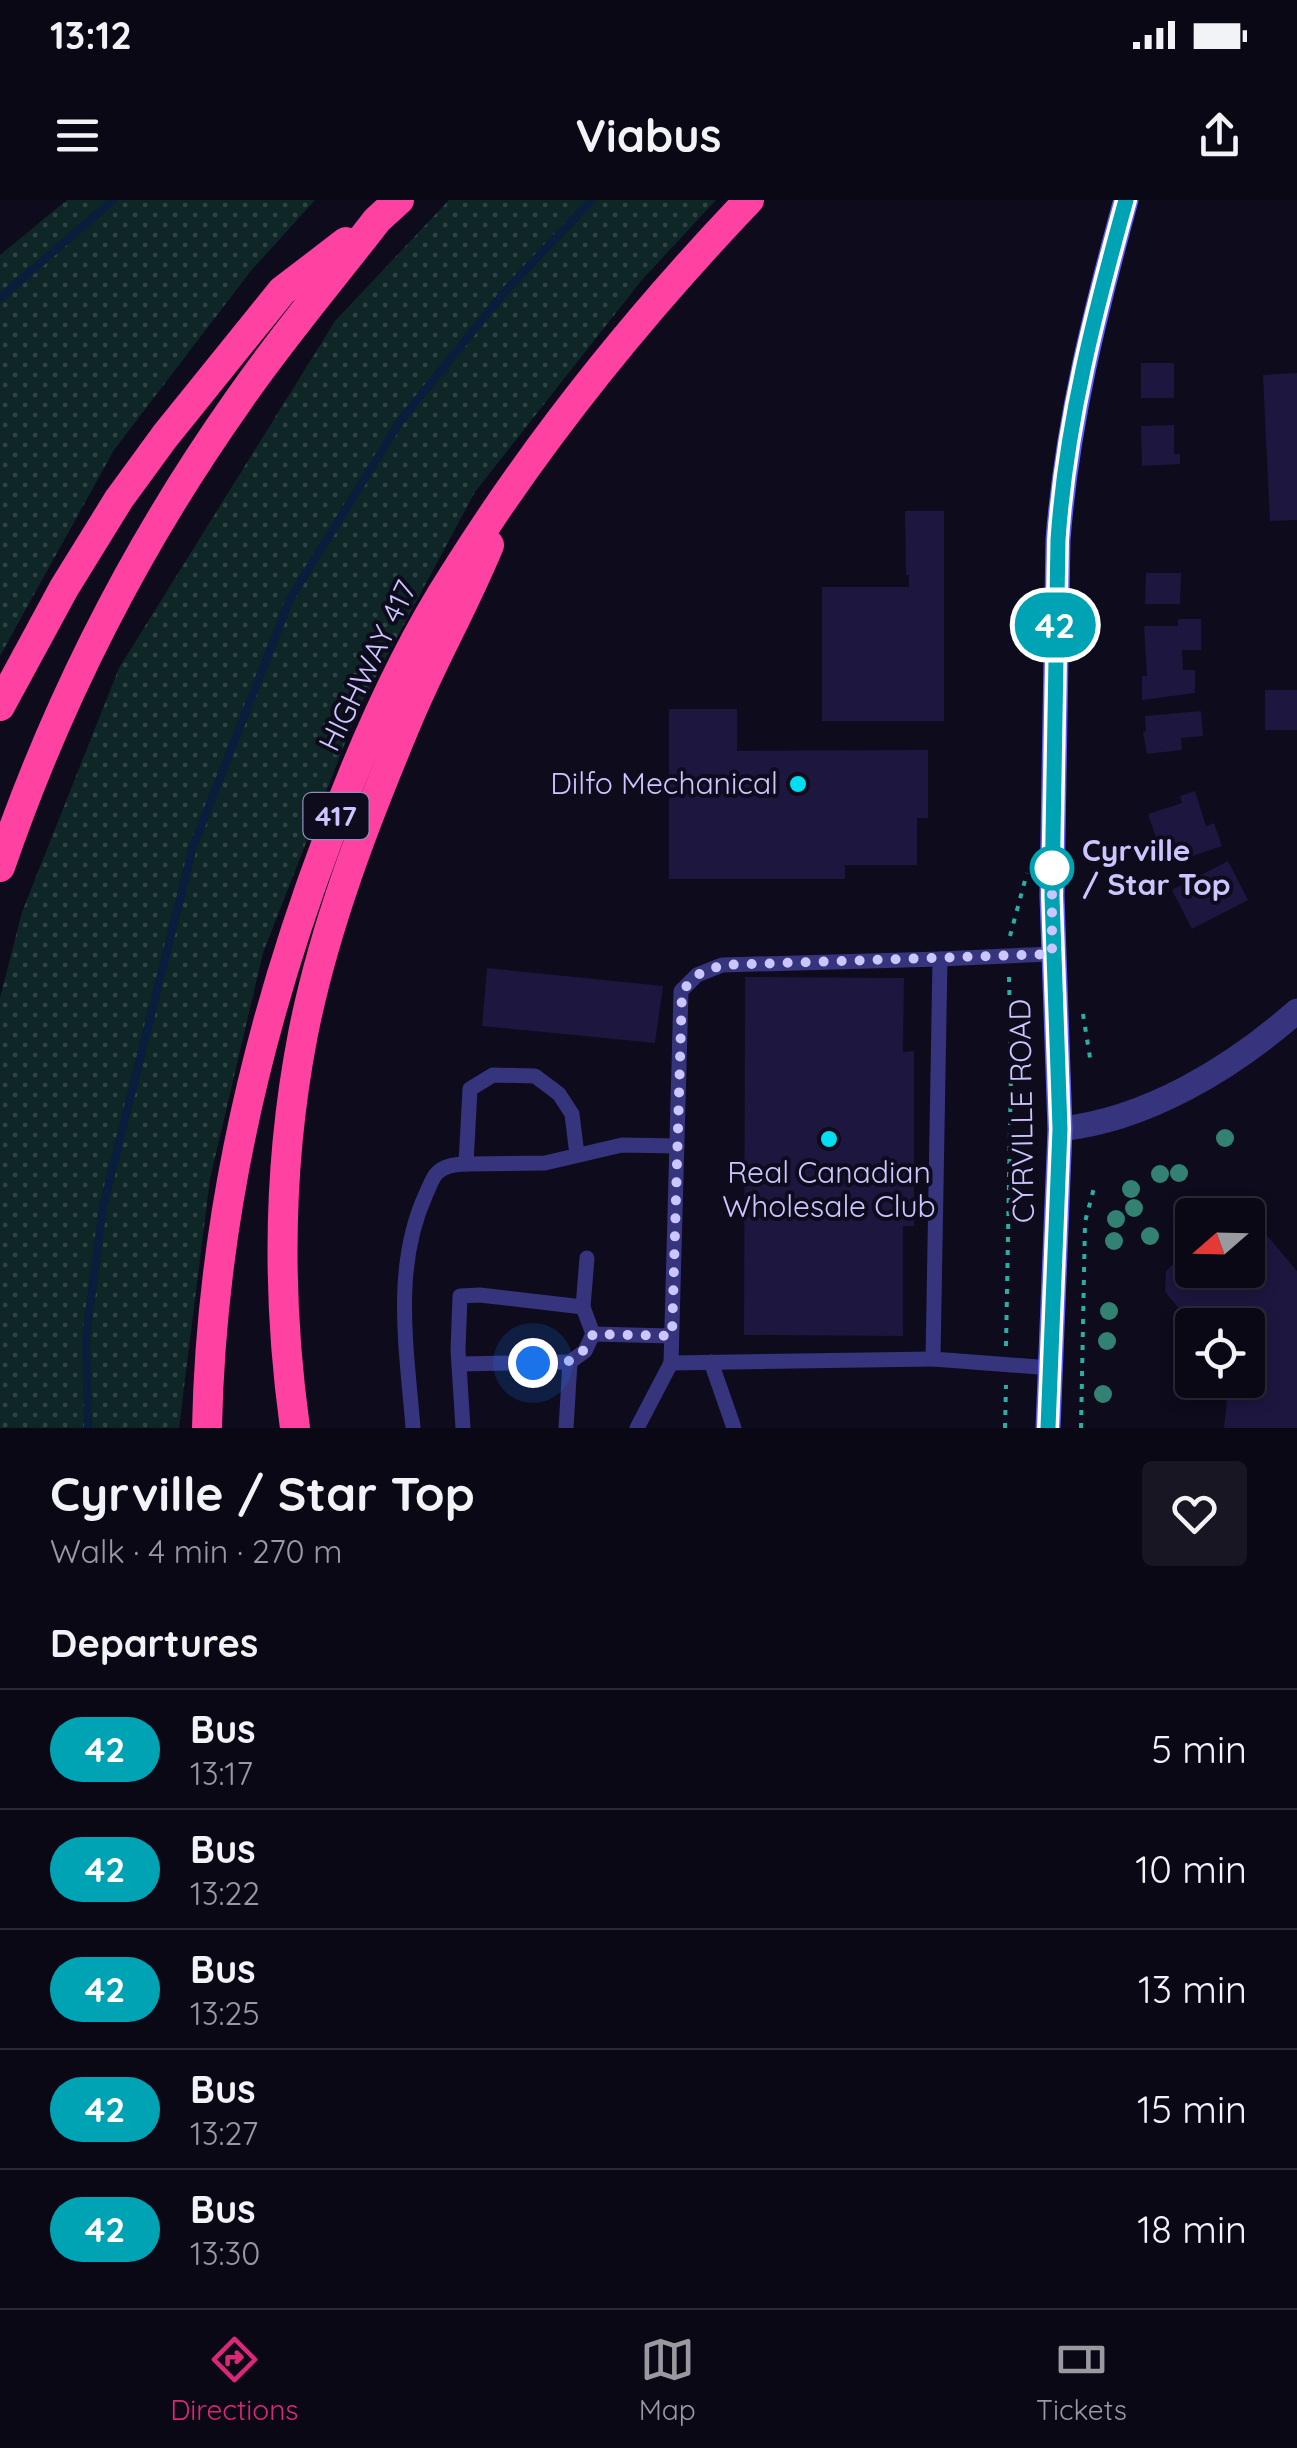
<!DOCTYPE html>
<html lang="en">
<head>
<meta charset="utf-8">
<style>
	body { margin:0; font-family:Quicksand,sans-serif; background:#181622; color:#f1f3f6; height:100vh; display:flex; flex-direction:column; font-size:38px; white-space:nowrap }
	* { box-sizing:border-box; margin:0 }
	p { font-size:32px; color:#999aa0 }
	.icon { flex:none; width:55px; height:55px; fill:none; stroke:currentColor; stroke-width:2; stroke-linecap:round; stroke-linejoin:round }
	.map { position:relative; height:1228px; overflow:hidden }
	.sheet { display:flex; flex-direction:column; background:#0a0815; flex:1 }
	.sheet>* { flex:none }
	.badge { padding:0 20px; border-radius:32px; font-size:35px; line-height:65px }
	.needle { width:65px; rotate:250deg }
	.buttons { position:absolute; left:1175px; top:998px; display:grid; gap:20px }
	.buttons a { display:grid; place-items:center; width:90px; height:90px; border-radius:10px; background:#0a0815; box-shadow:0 5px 15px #0003,0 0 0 2px #2a2934; font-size:50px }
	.you { position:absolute; width:50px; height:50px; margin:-25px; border:8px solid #fff; border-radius:50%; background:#1a73e8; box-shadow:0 0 0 15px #1a73e833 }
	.map>.badge { position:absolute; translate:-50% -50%; box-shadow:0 0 0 5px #fff }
	h2 { padding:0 50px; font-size:38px; line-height:90px }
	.round { display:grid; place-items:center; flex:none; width:105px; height:105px; border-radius:10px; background:#181622 }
	.overview { display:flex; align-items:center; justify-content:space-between; height:170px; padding:0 50px }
	h1 { font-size:48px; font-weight:700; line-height:75px }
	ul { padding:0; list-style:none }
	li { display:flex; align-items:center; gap:30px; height:120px; padding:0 50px; border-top:2px solid #2a2934 }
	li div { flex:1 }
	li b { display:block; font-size:38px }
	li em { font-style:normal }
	li .badge { min-width:110px; font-weight:700; text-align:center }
	.status { display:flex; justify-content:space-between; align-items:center; height:70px; padding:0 50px; background:#0a0815; direction:ltr }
	.status svg { height:28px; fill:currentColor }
	header { display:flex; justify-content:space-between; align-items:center; height:130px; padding:0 50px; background:#0a0815; font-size:45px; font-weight:700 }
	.tabs { display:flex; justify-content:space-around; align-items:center; height:140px; border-top:2px solid #2a2934; background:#0a0815; font-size:28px; color:#999aa0 }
	.tabs a { display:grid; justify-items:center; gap:5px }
	.tabs .active { color:#db2777 }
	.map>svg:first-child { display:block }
	.grass { fill:url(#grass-dots) }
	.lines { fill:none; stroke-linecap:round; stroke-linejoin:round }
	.stream { stroke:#091d3d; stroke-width:8 }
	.building { fill:#1d163e }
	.path { stroke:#29b0a4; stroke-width:4; stroke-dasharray:5 8; stroke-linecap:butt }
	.service { stroke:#35347d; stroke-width:15 }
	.tertiary { stroke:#35347d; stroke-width:25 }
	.secondary { stroke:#5d5dff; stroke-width:25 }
	.motorway { stroke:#ff41a1; stroke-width:30 }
	.tree { fill:#328172 }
	.line-casing { stroke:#fff; stroke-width:22 }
	.line { stroke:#00a3b4; stroke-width:15 }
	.walk { stroke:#cbc6ff; stroke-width:10; stroke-dasharray:0 18 }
	.poi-dot { fill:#00def1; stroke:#0d0b1c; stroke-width:4 }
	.stop-dot { fill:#fff; stroke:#00a3b4; stroke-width:5 }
	.labels { text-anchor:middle; stroke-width:8; stroke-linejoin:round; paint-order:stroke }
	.shield { fill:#0d0b1c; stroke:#928ebb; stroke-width:2.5 }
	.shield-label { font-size:28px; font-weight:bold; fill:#cbc6ff }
	.street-label { font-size:30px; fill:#cbc6ff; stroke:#0d0b1c }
	.poi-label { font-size:30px; fill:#cbc6ff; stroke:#0d0b1c; text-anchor:end }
	.stop-label { font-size:30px; font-weight:bold; fill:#cbc6ff; stroke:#0d0b1c; text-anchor:start }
</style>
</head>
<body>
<div class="status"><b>13:12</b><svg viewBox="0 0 49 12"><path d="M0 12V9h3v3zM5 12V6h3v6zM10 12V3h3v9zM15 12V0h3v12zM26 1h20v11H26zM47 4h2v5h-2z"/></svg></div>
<header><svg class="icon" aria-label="menu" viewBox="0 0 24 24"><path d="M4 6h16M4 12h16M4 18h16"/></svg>Viabus<svg class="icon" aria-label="share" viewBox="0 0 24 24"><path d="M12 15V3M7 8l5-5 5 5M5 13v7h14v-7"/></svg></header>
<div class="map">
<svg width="1297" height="1228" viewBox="0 0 1297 1228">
	<defs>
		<pattern id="grass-dots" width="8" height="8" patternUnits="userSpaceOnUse" patternTransform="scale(2.5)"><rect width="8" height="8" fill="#0e2625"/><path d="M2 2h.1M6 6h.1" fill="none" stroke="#304446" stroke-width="1.8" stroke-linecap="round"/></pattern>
	</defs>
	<rect width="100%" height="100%" fill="#0d0b1c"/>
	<g class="grass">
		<path d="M67,0H315L250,72L114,250L0,456V55Z"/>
		<path d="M449,0H716L641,81L475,292L358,510L263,753L210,979L179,1228H0V798L22,712L119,468L335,121Z"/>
	</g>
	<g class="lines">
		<g class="stream">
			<path d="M0,98L113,0"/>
			<path d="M88,1228L86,1137L103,1007L193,647L290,399L401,220L507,89L592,0"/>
		</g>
	</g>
	<g class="building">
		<rect x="1141" y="163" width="33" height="35"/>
		<path d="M1297,173V320L1270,321L1263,175Z"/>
		<path d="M1174,225V254H1180V264L1142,266L1141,226Z"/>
		<path d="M905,311H944V521H822V387H909V375H906Z"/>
		<path d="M1146,373H1181L1180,404H1145Z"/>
		<path d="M1178,419H1201V450H1182L1183,470H1195V493L1142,500V476H1147L1144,426H1178Z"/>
		<rect x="1265" y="490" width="32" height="40"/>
		<path d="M669,509H737V551L928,550V618H917V665H845V679H669Z"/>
		<path d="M1201,511L1203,536L1181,538L1182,550L1147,554L1143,532L1146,531L1145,516Z"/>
		<path d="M1195,591L1206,626L1214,623L1222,646L1172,663L1167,647L1160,649L1148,614L1182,603L1180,596Z"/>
		<path d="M1228,661L1248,700L1192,729L1172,690Z"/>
		<path d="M487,768L663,786L655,843L482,826Z"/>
		<path d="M745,777L904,778L903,852L914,851V1026H903V1136L744,1135Z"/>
		<path d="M1248,1013L1297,1071V1228H1224L1229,1180H1248V1125H1193L1165,1092L1166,1071L1192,1048V1070H1248Z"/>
	</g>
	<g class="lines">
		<g class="path">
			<path d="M1010,736L1027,673"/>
			<path d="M1083,814L1091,864"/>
			<path d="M1006,1146L1011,872L1009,775"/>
			<path d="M1005,1228L1006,1185"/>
			<path d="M1081,1228L1085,1022L1095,984"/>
		</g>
		<g class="service">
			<path d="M577,955L572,914L559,894L535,876L493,875L470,889L466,964L545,963L622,945L677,946"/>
			<path d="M587,1058L583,1107L593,1134"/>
			<path d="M933,1159L671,1163L681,791L697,775L722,765L940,759"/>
			<path d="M711,1162L734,1228"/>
			<path d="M459,1164L570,1162"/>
			<path d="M1051,1168L933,1159L940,759L1052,754"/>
			<path d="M413,1228C407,1150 392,1068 426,994C429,988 432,978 437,973C444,966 456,964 466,964"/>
			<path d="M463,1228L458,1150L460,1096L480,1095L583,1107"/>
			<path d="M566,1228L570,1162L585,1151L593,1134L671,1136"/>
			<path d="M637,1228L671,1163"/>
		</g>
		<path class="tertiary" d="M1060,929C1147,920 1232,868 1297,811"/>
		<path class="secondary" d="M1048,1228L1060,929L1052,696L1058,340C1067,222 1095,113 1126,0"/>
		<g class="motorway">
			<path d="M0,506L64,388L119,299L165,236L282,91L346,42"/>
			<path d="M0,667C57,501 137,344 238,201C281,138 331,80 377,20L399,0"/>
			<path d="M207,1228C211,1026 257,827 328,639C362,547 402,455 455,373C539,239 640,114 749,0"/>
			<path d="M295,1228C277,1098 278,963 303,834C324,728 364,624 406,524C431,463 464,406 489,345"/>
		</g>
	</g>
	<g class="tree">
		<circle cx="1225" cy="938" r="9"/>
		<circle cx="1179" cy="973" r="9"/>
		<circle cx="1160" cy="974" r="9"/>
		<circle cx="1131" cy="989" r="9"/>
		<circle cx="1134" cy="1008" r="9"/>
		<circle cx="1116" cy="1019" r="9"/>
		<circle cx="1150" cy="1036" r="9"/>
		<circle cx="1114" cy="1041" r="9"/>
		<circle cx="1109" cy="1111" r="9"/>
		<circle cx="1107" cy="1141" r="9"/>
		<circle cx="1103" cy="1194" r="9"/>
	</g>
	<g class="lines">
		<g class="line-casing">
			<path id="line" d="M1048,1228L1060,929L1052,696L1058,340C1066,223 1095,112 1126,0"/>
		</g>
		<use href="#line" class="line"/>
		<path class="walk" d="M533,1163C566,1163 577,1167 593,1134L672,1136L682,791L697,775L722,765L1052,754V664V668"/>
	</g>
	<g class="poi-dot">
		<circle cx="798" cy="584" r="10"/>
		<circle cx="829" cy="939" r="10"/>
	</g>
	<circle class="stop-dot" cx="1052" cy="668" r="20"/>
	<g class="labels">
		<rect class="shield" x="303.5" y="593" width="65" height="46" rx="8"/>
		<g class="shield-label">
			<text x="336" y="626">417</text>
		</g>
		<g class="street-label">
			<text transform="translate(368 466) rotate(-64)" y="10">HIGHWAY 417</text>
			<text transform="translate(1022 911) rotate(-91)" y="10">CYRVILLE ROAD</text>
		</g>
		<g class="poi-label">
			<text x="778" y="594">Dilfo Mechanical</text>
			<text x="829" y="983" text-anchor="middle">Real Canadian<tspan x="829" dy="34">Wholesale Club</tspan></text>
		</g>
		<g class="stop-label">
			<text x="1082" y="661">Cyrville<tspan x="1082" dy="34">/ Star Top</tspan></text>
		</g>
	</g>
</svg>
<div class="buttons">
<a><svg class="needle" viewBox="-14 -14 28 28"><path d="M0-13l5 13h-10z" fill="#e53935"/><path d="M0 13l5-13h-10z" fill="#999aa0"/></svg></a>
<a><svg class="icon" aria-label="locate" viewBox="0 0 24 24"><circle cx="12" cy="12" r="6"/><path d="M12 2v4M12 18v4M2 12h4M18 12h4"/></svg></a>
</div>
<div class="you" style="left:533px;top:1163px"></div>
<b class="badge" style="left:1055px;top:425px;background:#00a3b4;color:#fff">42</b>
</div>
<section class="sheet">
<div class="overview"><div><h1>Cyrville / Star Top</h1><p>Walk · 4 min · 270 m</p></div><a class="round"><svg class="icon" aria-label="heart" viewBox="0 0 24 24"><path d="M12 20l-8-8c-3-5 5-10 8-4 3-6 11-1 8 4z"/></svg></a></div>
<h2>Departures</h2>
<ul>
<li><span class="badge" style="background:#00a3b4;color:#fff">42</span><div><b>Bus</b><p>13:17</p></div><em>5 min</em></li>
<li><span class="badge" style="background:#00a3b4;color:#fff">42</span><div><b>Bus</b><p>13:22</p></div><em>10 min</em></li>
<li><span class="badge" style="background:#00a3b4;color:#fff">42</span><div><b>Bus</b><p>13:25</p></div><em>13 min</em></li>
<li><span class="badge" style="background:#00a3b4;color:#fff">42</span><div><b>Bus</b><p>13:27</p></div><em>15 min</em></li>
<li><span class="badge" style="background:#00a3b4;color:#fff">42</span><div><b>Bus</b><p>13:30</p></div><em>18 min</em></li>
</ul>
</section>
<nav class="tabs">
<a class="active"><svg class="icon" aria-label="directions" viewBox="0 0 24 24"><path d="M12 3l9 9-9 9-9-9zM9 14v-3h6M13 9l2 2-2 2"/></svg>Directions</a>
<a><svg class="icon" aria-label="map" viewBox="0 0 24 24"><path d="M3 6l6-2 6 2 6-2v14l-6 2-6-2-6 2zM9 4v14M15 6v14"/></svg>Map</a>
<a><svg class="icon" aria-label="tickets" viewBox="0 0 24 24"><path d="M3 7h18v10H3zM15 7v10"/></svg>Tickets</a>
</nav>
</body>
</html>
